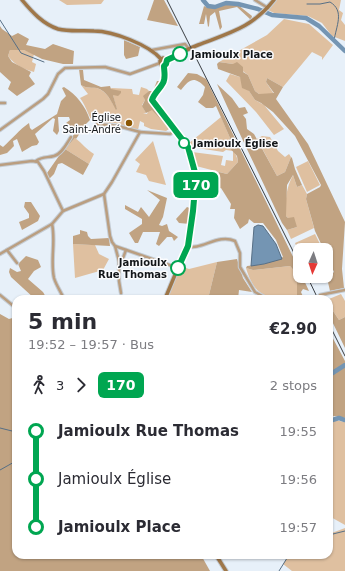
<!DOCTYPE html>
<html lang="en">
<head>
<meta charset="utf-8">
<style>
	body { margin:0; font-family:"DejaVu Sans",sans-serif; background:#f2f2f3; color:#2b2b33; height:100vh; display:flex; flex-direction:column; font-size:15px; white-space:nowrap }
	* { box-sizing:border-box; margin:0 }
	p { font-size:13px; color:#7c7c81 }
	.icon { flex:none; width:22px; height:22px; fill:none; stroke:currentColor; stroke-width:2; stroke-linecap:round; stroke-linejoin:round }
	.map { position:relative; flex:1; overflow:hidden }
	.details { position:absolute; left:12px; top:295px; width:321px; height:264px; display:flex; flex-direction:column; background:#fff; border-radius:12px; box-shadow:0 1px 3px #0004 }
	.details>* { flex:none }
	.badge { padding:0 8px; border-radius:6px; font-size:14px; line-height:26px }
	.needle { width:26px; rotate:183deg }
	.buttons { position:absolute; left:293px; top:243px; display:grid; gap:8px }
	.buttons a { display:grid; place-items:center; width:40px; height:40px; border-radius:8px; background:#fff; box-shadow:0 1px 3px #0004; font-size:20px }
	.map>.badge { position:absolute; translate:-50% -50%; box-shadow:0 0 0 2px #fff }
	.legs { display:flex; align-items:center; gap:6px; height:44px; padding:0 16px; font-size:13px }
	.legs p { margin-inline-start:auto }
	.overview { display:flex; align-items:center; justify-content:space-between; height:68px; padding:0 16px }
	h1 { font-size:22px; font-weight:800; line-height:30px }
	ul { padding:0 16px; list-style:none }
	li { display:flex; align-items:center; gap:14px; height:48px; font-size:15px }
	li i { display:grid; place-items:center; width:6px; height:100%; margin:0 5px; background:currentColor }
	li i::after { content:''; width:10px; height:10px; margin:-5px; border:3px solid; border-radius:50%; background:#fff }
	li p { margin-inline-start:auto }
	li:first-child i { background:linear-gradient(#0000 50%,currentColor 0) }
	li:last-child i { background:linear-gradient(currentColor 50%,#0000 0) }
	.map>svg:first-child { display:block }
	.green { fill:#dfc0a0 }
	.forest { fill:#c1a382 }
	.water { fill:#7495b3; stroke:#576f85 }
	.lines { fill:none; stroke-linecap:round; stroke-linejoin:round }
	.stream { stroke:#576f85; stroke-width:1 }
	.river { stroke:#7495b3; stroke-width:4.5 }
	.street-tunnel { stroke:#c7cfd7; stroke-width:2.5; stroke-dasharray:2.5 1; stroke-linecap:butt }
	.street-casing { stroke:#c5cdd5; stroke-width:4.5 }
	.secondary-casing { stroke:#c5cdd5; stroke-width:5.5 }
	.street { stroke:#ba9e80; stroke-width:2.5 }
	.secondary { stroke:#9f7749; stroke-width:3.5 }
	.rail { stroke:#3b3f43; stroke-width:1 }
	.line-1-casing { stroke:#fff; stroke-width:9 }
	.line-1 { stroke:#00a651; stroke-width:6 }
	.stop-1-dot { fill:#fff; stroke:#00a651; stroke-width:2 }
	.poi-dot { fill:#8b5603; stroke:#fbfcfe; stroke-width:1.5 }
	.labels { text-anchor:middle; stroke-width:3; stroke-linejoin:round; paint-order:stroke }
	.stop-label { font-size:10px; font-weight:bold; fill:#131619; stroke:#fbfcfe; text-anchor:start }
	.poi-label { font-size:10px; fill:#131619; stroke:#fbfcfe; text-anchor:end }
</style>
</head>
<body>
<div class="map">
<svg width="345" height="571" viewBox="0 0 345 571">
	<rect width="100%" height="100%" fill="#e7f0f9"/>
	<g class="green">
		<path d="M59,0H104L101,4L67,5Z"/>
		<path d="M276,0H341L339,10L343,13L341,20L345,25V41L332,36L322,23L308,16L274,13L268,10Z"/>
		<path d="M284,19L309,24L333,45L322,60V57L312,52L283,87L267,78L266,82L274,94H259L255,91L248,75L233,64L219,62L267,35Z"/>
		<path d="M10,50H24L34,54L32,62L36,64L34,72C23,69 15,65 8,56Z"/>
		<path d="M230,74L240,77L255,100L264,105L284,129L274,135L256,112L226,81Z"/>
		<path d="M81,85C87,89 91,87 97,88C108,92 111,102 117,110L111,88L132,89L133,94L139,95L141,87L147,89L149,91L144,96L145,100L142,105L146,113H143L147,114L151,104L164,120L169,129L166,131L151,129L144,126V123L140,121L138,130L120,127L116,123H113L112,125C83,122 94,118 80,98L88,94Z"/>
		<path d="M221,117L230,138L226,144C232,149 237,154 238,162L227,174L196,166L192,152L223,156L221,165L225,166L226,160L233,161V151L226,150L223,152L191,147L188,144Z"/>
		<path d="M262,136L270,137L278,151L285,157L289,154L291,157L285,172L277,176L257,139Z"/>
		<path d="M75,138C82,143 87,150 94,154L89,164L65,149Z"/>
		<path d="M153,141L166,185L149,181L146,175L136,172L140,164L135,160Z"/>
		<path d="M308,161L320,185L307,192L296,167Z"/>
		<path d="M293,175L297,187L302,185L307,194L306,199L314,228L291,239L287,230L297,227L286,216C285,201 286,188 293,175Z"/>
		<path d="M315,234L323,250H300V254L295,243Z"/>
		<path d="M73,244L95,245L99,254L109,259L103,270L75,278Z"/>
		<path d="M217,262L208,299H167L180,266L189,269Z"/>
		<path d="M290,266L297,274V299C268,299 255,298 246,268L253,270Z"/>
		<path d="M341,294L345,301V317L339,320L329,305V299Z"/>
		<path d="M334,420L345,422V525L329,516V423Z"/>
		<path d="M345,528V571H292L283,564L289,555H329V534Z"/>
	</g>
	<g class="forest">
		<path d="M154,0H164L178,26L147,20Z"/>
		<path d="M227,4L238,5L252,16L251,20L237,7L219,11L222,27L220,30L215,12L210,16L209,26L208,27L206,14L204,24H199L204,6L208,8V5L219,6Z"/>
		<path d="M0,26L2,29L12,36L18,33L29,39L26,45L45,49L53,44L74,51L73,64H63L42,59L24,50H10L8,56L12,62L31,72L29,76L35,84L17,96L8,89L11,82L0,72Z"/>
		<path d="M124,40L140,47L138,56L126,59L124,55Z"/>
		<path d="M219,62L233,64L237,62L243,67V72L248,75L255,91L259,94L274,93L266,82L267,78L283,87L276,99L308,144L345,222L342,269L344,288L330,291L327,278L334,272L326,254V250H324L315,231L306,199L307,194L320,187L321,185L295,136L273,112L261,103L255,100L249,91L242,88L240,77L218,69L217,64Z"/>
		<path d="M79,69L83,70L84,80L101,87L110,86L111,89L121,91V93L118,96L113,95L117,109L116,110C111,101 107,91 97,88C91,87 87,89 81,85Z"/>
		<path d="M188,73L197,74L206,79L300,271V276H302L309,291L303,289L301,292L304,299H297V274L290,266L253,270L246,268L247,266L264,264L283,257L276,240L263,223H254L249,219L248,223L240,229L234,218L235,209H230L231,204L221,188L207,192L214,179V174L203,170H211L227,174L238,162L237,156L226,144L230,138L216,106L213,108H206L198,102L203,95L205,87C194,76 190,79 181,90L177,87Z"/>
		<path d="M157,81H160L150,98V103L167,124L168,127L152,110L146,113L142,106L145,100L143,96L149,91H153Z"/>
		<path d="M217,84L232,98L239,108L245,107L248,113L243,115L246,119L247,129L254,134L277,176L285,172L291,157L292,158L295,169L302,185L297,187L293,175L287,185L286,216L288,218L294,217L297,227L287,230L282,223C260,176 238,131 217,84Z"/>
		<path d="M64,87C76,94 86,107 90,120L86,124L76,139L75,138L65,149L89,164L83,175L62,163L58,164L54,174L49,179L47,173L77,130L66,123L70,120L69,117H58L59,131L57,135L53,131L55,119L53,118L35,134L39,142L37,145L32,146L22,152L17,139L13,141L14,146L7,153L0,155V145L3,147C12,139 19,130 29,123L30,128L32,130L57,114L61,101L66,96L62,88Z"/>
		<path d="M147,190L167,198L163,217L159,225L162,226L167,224L169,231L178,237L174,241L172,237H167L159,246L156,244L160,232H143L138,243H135L129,233L142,224V219L125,209V205L138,212L141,207L149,217L160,200Z"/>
		<path d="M25,202H31L40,216L38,221L22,230L19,222L29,218V214L24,207Z"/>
		<path d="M187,207L192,209L190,224L179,223L176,219Z"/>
		<path d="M80,230L87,232L88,236L91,239L109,238L110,246L73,244V236L80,234Z"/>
		<path d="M26,256L38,260L41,267L34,271L28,279L43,292L47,299H35L11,277L9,272L10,268L17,272L21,271L18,264Z"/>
		<path d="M237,259L243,278L252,292L239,290L238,299H208L217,262Z"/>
		<path d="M329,305L339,320L345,317V348L329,315Z"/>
		<path d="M0,314L9,319L16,317V466L12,469L13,472L16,474V555H201L210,571H0Z"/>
		<path d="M329,331L345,361V418L334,416L329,419Z"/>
	</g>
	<path class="water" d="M258,225L263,226L276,244L282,259L264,264L251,266L254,227Z"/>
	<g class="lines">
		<g class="stream">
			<path d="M307,4H320L330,2C345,11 336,26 334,41"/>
			<path d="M0,20L21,53L44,62"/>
			<path d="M0,428L16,432"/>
			<path d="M0,470L16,461"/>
			<path d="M329,535L345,531"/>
			<path d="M279,571L289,555"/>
		</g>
		<g class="river">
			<path d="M203,0L208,6L215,7L226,3L238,4L258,9L272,15L306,18L319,26L345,51"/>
			<path d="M329,378L331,374L345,365"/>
			<path d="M329,421L339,418L345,420"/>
		</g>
		<path class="street-tunnel" d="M313,298L320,295"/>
		<g class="street-casing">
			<g id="street">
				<path d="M255,0L268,8"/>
				<path d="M152,50L185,44L189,49"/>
				<path d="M0,103H5"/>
				<path d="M97,124L118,126L140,132"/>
				<path d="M0,130L43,99L48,94L58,74L65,68L105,67L130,74L160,63"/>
				<path d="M36,161C42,156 48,158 54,156C62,154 67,143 71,137"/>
				<path d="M0,165L32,161L38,162L44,171L63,211"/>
				<path d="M104,194L110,236L112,242L115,246L178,268"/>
				<path d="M52,224C56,242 50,260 54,278C56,285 61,292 64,299"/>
				<path d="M115,246L119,261"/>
				<path d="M187,246C201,251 218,233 235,241L240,253V267L255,292L264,297L274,299"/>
				<path d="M7,250L17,263"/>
				<path d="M0,254L52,224L63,211L104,194L112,182L140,132L170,134L175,131"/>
				<path d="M121,293L119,281V261L123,258L126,250"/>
				<path d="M0,295L16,308"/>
				<path d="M320,295L345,290"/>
				<path d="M311,299L313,298"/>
			</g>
		</g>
		<g class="secondary-casing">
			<g id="secondary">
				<path d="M22,0C32,12 43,24 58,29C70,32 82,30 94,31C113,31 149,45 161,59"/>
				<path d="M164,66L161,65L160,61L163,58L167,61"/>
				<path d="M165,299L187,246L193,211L196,176L188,147L153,103C151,94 159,90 163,82C166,78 164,71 164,66L166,64L167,61C177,55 187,49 198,45C229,33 252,28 274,0"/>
				<path d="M216,555L226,571"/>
			</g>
		</g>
		<use href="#street" class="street"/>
		<use href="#secondary" class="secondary"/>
		<g class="rail">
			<path d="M167,0L300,265"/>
			<path d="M307,276L318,299"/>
			<path d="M329,324L345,356"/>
		</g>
	</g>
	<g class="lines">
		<g class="line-1-casing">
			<path id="line-1" d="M178,268L188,246L193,211L196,176L188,147L152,100C154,93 160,89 163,83C166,78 164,71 164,66L166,64L167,60L180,54"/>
		</g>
		<use href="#line-1" class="line-1"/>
	</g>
	<g class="stop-1-dot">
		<circle cx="180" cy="54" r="7"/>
		<circle cx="184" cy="143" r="5"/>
		<circle cx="178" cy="268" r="7"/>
	</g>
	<circle class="poi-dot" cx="129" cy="123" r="4"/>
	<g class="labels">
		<g class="stop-label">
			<text x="191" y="58">Jamioulx Place</text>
			<text x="193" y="147">Jamioulx Église</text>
			<text x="167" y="266" text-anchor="end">Jamioulx<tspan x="167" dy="12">Rue Thomas</tspan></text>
		</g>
		<g class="poi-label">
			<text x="121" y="121">Église<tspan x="121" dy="12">Saint-André</tspan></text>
		</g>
	</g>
</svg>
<div class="buttons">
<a><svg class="needle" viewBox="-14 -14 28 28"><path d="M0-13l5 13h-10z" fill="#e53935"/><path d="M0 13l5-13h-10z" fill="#7c7c81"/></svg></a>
</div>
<b class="badge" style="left:196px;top:185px;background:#00a651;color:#fff">170</b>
<section class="details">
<div class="overview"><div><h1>5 min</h1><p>19:52 – 19:57 · Bus</p></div><b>€2.90</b></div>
<div class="legs"><svg class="icon" aria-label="walk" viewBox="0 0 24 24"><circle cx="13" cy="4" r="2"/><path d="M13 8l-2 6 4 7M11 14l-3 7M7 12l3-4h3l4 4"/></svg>3<svg class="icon" aria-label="forward" viewBox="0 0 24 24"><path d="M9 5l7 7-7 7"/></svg><b class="badge" style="background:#00a651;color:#fff">170</b><p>2 stops</p></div>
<ul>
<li><i style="color:#00a651"></i><b>Jamioulx Rue Thomas</b><p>19:55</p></li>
<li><i style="color:#00a651"></i><span>Jamioulx Église</span><p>19:56</p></li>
<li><i style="color:#00a651"></i><b>Jamioulx Place</b><p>19:57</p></li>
</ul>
</section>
</div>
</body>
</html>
